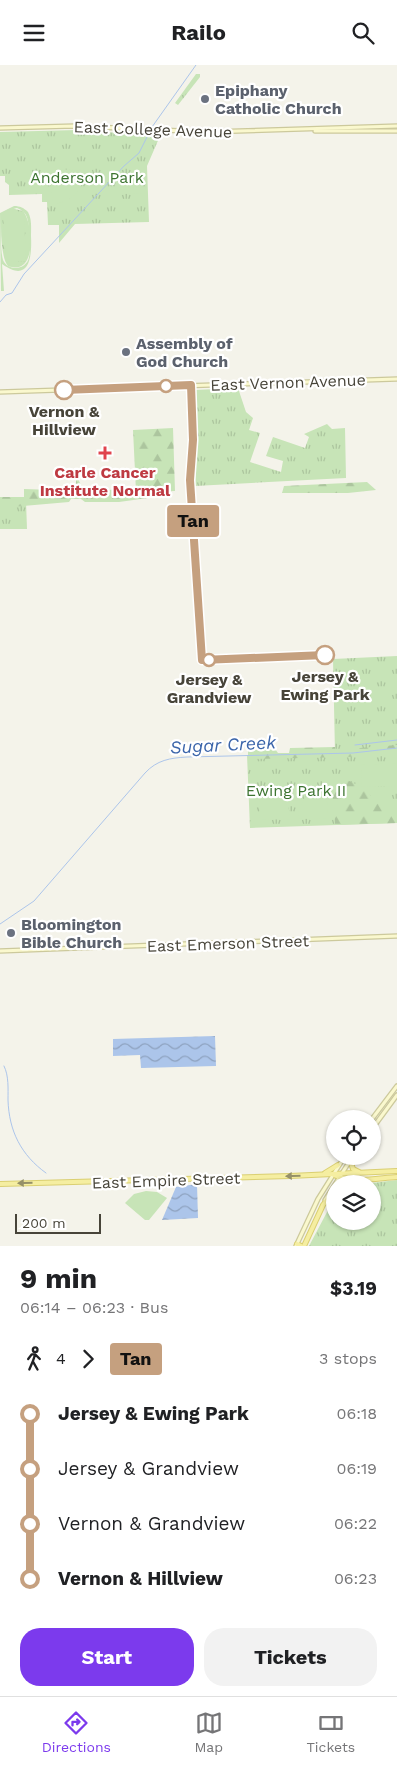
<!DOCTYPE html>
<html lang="en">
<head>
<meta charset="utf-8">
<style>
	body { margin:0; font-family:"Work Sans",sans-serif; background:#f2f2f2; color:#202124; height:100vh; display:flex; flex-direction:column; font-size:19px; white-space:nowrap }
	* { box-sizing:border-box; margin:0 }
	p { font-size:16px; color:#757577 }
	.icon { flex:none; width:28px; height:28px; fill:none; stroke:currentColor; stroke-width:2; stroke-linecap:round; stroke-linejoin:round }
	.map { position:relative; height:1181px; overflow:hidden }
	.side { display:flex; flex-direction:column; background:#fff; flex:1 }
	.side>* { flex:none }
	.badge { padding:0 10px; border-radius:4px; font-size:18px; line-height:32px }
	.controls { position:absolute; left:326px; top:1045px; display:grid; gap:10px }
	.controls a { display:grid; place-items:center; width:55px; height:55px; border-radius:50%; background:#fff; box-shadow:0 1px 4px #0004; font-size:25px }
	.scale { position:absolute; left:15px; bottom:12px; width:86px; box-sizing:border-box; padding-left:5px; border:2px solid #474439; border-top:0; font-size:14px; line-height:18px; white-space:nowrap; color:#474439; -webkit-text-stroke:4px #fff; paint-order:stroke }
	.map>.badge { position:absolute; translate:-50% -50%; box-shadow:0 0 0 2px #fff }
	.legs { display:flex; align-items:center; gap:8px; height:55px; padding:0 20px; font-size:16px }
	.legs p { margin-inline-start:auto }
	.summary { display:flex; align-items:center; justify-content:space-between; height:85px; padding:0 20px }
	h1 { font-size:28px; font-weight:700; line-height:38px }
	.cta { display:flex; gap:10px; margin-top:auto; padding:10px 20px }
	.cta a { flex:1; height:58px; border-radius:20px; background:#7c3aed; color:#fff; font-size:20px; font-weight:700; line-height:58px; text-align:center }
	.cta a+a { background:#f2f2f2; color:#202124 }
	ul { padding:0 20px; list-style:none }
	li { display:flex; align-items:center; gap:18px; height:55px; font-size:19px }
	li i { display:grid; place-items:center; width:8px; height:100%; margin:0 6px; background:currentColor }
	li i::after { content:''; width:12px; height:12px; margin:-6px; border:4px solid; border-radius:50%; background:#fff }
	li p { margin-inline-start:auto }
	li:first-child i { background:linear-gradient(#0000 50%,currentColor 0) }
	li:last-child i { background:linear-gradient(currentColor 50%,#0000 0) }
	header { display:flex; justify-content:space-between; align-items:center; height:65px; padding:0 20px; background:#fff; font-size:22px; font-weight:700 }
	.tabs { display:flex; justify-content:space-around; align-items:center; height:70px; border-top:1px solid #e0e0e0; background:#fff; font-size:14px; color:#757577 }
	.tabs a { display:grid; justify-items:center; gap:2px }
	.tabs .on { color:#7c3aed }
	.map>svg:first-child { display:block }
	.grass { fill:url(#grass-tufts) }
	.forest { fill:url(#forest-firs) }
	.pitch { fill:#c7e4b7; fill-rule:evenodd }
	.water { fill:url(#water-waves) }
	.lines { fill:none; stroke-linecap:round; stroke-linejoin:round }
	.stream { stroke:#acc5ea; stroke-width:1 }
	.secondary-casing { stroke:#ccc99c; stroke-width:5.5 }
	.primary-casing { stroke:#dacf72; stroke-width:6 }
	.secondary { stroke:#faf8ce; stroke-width:3 }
	.primary { stroke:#f5eea1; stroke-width:4 }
	.oneway { fill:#959068 }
	.line-1-casing { stroke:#fff; stroke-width:11 }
	.line-1 { stroke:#c5a07f; stroke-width:8 }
	.worship-dot { fill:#6b7280; stroke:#fff; stroke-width:2 }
	.stop-1-dot { fill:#fff; stroke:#c5a07f; stroke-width:2.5 }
	.health-dot { fill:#e0444e; stroke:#fff; stroke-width:2 }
	.labels { text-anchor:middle; stroke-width:4.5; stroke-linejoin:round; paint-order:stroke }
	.worship-label { font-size:16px; font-weight:bold; fill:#5b616d; stroke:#fff; text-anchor:start }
	.street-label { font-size:16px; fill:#474439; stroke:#fff }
	.park-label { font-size:16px; fill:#3d7431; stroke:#fff }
	.stop-label { font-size:16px; font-weight:bold; fill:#474439; stroke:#fff }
	.health-label { font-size:16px; font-weight:bold; fill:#be3a42; stroke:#fff }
	.water-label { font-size:18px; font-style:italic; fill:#3b65aa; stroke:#fff }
</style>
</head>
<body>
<header><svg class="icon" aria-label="menu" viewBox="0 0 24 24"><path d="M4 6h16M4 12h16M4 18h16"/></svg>Railo<svg class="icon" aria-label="search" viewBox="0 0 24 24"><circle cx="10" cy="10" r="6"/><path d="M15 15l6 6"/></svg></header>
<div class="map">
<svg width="397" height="1181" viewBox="0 0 397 1181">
	<defs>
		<pattern id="grass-tufts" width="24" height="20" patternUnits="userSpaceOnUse" patternTransform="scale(1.25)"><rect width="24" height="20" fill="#c7e4b7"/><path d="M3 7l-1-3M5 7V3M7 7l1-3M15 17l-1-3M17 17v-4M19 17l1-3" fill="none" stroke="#acc59e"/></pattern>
		<pattern id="forest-firs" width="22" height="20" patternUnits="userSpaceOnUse" patternTransform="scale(1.25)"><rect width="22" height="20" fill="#c7e4b7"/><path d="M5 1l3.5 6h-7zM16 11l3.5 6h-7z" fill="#acc59e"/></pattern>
		<pattern id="water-waves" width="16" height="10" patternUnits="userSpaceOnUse" patternTransform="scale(1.25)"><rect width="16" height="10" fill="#acc5ea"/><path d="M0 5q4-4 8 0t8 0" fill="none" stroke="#8ea2bf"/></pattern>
	</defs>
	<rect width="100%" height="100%" fill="#f4f3ea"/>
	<g class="grass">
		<path d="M196,9H200V12L178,40L175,38Z"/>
		<path d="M77,65L160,71L147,101L149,157L75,159L59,178V160H48L47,137H42V129L9,130V120L5,117V111H0V67Z"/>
		<path d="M11,143L23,146C33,157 38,212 8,201C1,194 0,160 2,150C4,146 7,145 11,143Z"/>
		<path d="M238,323L246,347L253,353L249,365L260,368L250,397L281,407L283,396L266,391L273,372L305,383L309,372L304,369L327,359L332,364L345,363L346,413L195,421L197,378L195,325Z"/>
		<path d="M26,436L27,464H0V437Z"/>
		<path d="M397,591V758L250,763L247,690L335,688L333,594Z"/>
		<path d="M397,1115V1181H309L335,1132V1156H372V1119H363Z"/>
	</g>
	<g class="forest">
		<path d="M173,363L175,426L149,427L148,433L119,437H85L81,434H71L69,437L0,443V432H24V424L53,425L61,423L67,430H76V410L82,422L97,426L130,423L136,427L133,365Z"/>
		<path d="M367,417L376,425L348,428H282L284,421Z"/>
		<path d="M397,680V686L348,692L248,694V685L275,684L278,688H289L290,683L335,682V685Z"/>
		<path d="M342,714C368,719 365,739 397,735V758L335,760L333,715Z"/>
	</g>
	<g class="pitch">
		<path d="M52,104L84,105C84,125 73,137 53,139L49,107Z"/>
		<path d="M142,112V128L121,129V113Z"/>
		<path d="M14,141C20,141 24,143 28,147C32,154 31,163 31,171C32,191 30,219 2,199L4,226H1L0,148ZM17,143C28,147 28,155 29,165C29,173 31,184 29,192C27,205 8,207 3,195C0,185 0,153 6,146Z"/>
		<path d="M3,149H24L26,196L6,197Z"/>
		<path d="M397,698V721L362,722L361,700Z"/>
		<path d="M326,723L328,751L326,753L298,754C299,735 307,726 326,723Z"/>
		<path d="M259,726C277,726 291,736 290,754L262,755L260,753Z"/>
		<path d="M146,1126L157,1127L167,1133L149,1155H145L125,1138L134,1129Z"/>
	</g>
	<g class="water">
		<path d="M215,971L216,1001L141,1003L140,990L113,991V974Z"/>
		<path d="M197,1119L198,1153L162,1155L176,1122Z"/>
	</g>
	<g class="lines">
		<g class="stream">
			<path d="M152,62L196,0"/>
			<path d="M0,237L6,230L12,228L24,209L124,101L139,88L150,66"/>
			<path d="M355,680L397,675"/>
			<path d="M0,859L34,836L145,708C157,695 170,693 187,692L353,688L397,683"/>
			<path d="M4,1001C9,1011 8,1024 8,1035C9,1066 21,1090 46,1108"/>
		</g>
		<g class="secondary-casing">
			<g id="secondary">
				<path d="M0,63L74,61L206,67L397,61"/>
				<path d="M315,66H397"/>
				<path d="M0,327L397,314"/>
				<path d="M0,886L397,871"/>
				<path d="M372,1054L397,1021"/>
				<path d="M372,1064L397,1030"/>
				<path d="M325,1135L353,1091"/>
				<path d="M296,1181L318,1134L345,1091"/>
			</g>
		</g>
		<g class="primary-casing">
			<g id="primary">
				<path d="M350,1095L353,1104L359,1107"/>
				<path d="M325,1108L338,1100"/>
				<path d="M334,1110C352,1119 378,1113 397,1112"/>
				<path d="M0,1119L290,1111L397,1106"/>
				<path d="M347,1119L359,1116"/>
				<path d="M297,1179L301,1181"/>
				<path d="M304,1181L323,1140L335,1125"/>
			</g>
		</g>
		<use href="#secondary" class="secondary"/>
		<use href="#primary" class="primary"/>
	</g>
	<defs><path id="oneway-solid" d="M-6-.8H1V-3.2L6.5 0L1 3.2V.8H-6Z" transform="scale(1.25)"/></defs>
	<g class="oneway">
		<use href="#oneway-solid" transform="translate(293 1111) rotate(178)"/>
		<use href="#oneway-solid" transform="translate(25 1118) rotate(179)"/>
	</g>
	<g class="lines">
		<g class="line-1-casing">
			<path id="line-1" d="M64,325L191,320L193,375L190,415L202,595L325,590"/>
		</g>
		<use href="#line-1" class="line-1"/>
	</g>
	<g class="worship-dot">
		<circle cx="205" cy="34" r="5"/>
		<circle cx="126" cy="287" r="5"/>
		<circle cx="11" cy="868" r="5"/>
	</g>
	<g class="stop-1-dot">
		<circle cx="166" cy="321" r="6"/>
		<circle cx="64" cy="325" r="9"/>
		<circle cx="325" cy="590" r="9"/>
		<circle cx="209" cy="595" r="6"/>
	</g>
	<path class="health-dot" d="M102.5 380.5h5v5h5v5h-5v5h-5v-5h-5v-5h5z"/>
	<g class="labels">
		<g class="worship-label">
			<text x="215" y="31">Epiphany<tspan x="215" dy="18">Catholic Church</tspan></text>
			<text x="136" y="284">Assembly of<tspan x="136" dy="18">God Church</tspan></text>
			<text x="21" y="865">Bloomington<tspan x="21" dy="18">Bible Church</tspan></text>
		</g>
		<g class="street-label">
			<text transform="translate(153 64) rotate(2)" y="6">East College Avenue</text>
			<text transform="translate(288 317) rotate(-2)" y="6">East Vernon Avenue</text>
			<text transform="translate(228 878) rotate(-2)" y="6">East Emerson Street</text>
			<text transform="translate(166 1115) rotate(-2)" y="6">East Empire Street</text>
		</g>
		<g class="park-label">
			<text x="87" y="118">Anderson Park</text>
			<text x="296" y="731">Ewing Park II</text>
		</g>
		<g class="stop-label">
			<text x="64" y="352">Vernon &amp;<tspan x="64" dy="18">Hillview</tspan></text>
			<text x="325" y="617">Jersey &amp;<tspan x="325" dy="18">Ewing Park</tspan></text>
			<text x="209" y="620">Jersey &amp;<tspan x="209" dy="18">Grandview</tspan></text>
		</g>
		<g class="health-label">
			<text x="105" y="413">Carle Cancer<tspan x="105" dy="18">Institute Normal</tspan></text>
		</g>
		<g class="water-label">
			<text transform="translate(223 680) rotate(-3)" y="6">Sugar Creek</text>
		</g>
	</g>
</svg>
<div class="controls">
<a><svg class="icon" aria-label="locate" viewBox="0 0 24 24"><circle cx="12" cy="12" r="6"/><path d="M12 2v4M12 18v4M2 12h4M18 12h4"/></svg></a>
<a><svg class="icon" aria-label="layers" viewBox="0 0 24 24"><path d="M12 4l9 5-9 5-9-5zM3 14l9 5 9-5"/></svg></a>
</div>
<div class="scale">200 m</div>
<b class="badge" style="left:193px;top:456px;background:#c5a07f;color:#111">Tan</b>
</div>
<section class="side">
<div class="summary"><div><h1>9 min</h1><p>06:14 – 06:23 · Bus</p></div><b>$3.19</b></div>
<div class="legs"><svg class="icon" aria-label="walk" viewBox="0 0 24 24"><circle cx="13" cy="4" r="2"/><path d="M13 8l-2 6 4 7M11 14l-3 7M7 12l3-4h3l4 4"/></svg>4<svg class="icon" aria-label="forward" viewBox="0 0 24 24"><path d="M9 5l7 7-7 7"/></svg><b class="badge" style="background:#c5a07f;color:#111">Tan</b><p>3 stops</p></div>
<ul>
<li><i style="color:#c5a07f"></i><b>Jersey &amp; Ewing Park</b><p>06:18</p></li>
<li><i style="color:#c5a07f"></i><span>Jersey &amp; Grandview</span><p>06:19</p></li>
<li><i style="color:#c5a07f"></i><span>Vernon &amp; Grandview</span><p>06:22</p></li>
<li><i style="color:#c5a07f"></i><b>Vernon &amp; Hillview</b><p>06:23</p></li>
</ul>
<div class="cta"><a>Start</a><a>Tickets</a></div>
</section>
<nav class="tabs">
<a class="on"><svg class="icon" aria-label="directions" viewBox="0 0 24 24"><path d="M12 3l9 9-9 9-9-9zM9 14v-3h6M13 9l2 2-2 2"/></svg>Directions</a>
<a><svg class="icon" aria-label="map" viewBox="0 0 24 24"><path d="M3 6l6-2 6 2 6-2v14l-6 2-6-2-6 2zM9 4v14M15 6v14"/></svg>Map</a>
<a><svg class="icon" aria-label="tickets" viewBox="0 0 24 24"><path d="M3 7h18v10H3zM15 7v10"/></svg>Tickets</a>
</nav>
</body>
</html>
